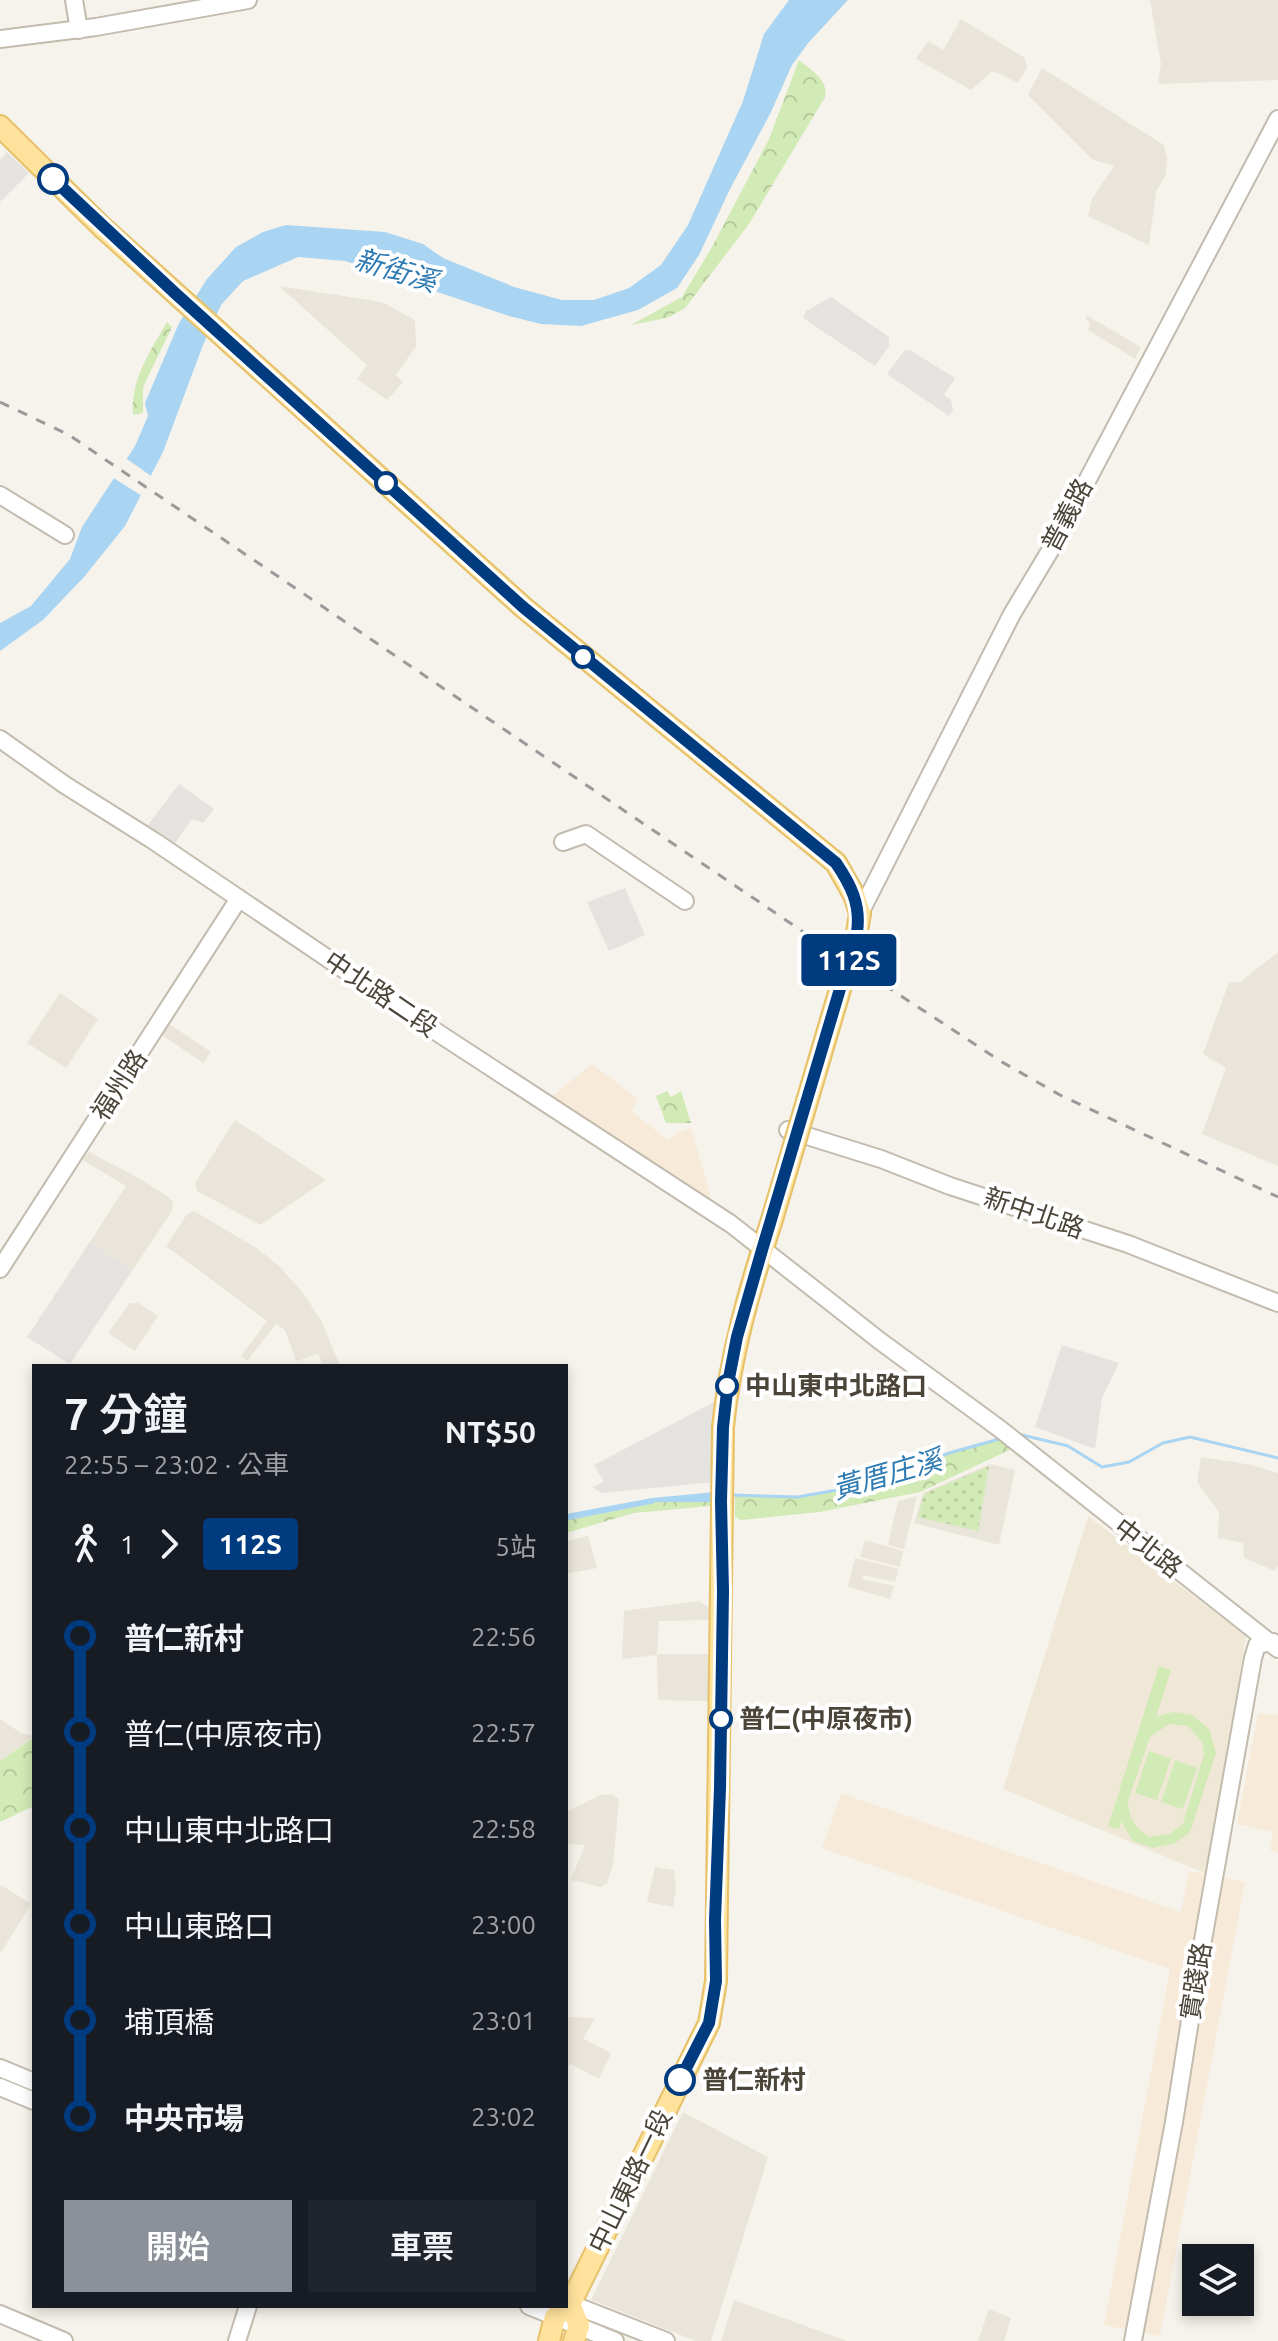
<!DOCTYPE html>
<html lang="zh-TW">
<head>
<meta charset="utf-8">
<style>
	body { margin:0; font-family:Ubuntu,"Noto Sans TC",sans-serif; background:#20242c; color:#f1f3f6; height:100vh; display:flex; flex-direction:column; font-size:30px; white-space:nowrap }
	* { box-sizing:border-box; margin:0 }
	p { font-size:26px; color:#9ea1a6 }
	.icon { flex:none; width:44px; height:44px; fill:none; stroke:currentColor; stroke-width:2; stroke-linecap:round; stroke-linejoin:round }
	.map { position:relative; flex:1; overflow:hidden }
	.drawer { position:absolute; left:32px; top:1364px; width:536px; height:944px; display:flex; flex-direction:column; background:#171b24; border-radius:0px; box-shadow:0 4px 12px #0003 }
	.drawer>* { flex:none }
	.badge { padding:0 16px; border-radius:6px; font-size:28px; line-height:52px }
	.buttons { position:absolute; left:1182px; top:2244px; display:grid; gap:16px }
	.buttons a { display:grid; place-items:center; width:72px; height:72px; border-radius:0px; background:#171b24; box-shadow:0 4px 12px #0003; font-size:40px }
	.map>.badge { position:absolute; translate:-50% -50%; box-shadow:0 0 0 4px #fff }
	.legs { display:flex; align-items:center; gap:12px; height:88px; padding:0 32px; font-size:26px }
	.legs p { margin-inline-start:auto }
	.overview { display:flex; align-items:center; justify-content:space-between; height:136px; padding:0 32px }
	h1 { font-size:44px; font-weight:600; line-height:60px }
	.action { display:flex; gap:16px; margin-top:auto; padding:16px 32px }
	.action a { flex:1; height:92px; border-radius:0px; background:#8c9099; color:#fff; font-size:32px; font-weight:600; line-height:92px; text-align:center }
	.action a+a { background:#20242c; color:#f1f3f6 }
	ul { padding:0 32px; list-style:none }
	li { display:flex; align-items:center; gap:28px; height:96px; font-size:30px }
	li i { display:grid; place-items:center; width:12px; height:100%; margin:0 10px; background:currentColor }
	li i::after { content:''; width:20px; height:20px; margin:-10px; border:6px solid; border-radius:50%; background:#171b24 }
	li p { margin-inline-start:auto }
	li:first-child i { background:linear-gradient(#0000 50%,currentColor 0) }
	li:last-child i { background:linear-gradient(currentColor 50%,#0000 0) }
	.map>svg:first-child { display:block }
	.residential { fill:#eae5da }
	.commercial { fill:#f7ead8 }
	.education { fill:#efe8d6 }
	.grass { fill:url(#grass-dots) }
	.forest { fill:url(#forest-crowns) }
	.pitch { fill:#d2eab5; fill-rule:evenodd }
	.parking { fill:#e5e3e0 }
	.water { fill:#a9d4f2 }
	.pier { fill:#f6f3ec }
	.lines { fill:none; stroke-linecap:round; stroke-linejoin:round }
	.stream { stroke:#a9d4f2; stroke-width:3 }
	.minor-casing { stroke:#c2bbae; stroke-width:20 }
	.major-casing { stroke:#e6c16a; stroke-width:24 }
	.minor { stroke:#fff; stroke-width:16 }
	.major { stroke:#ffe39c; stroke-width:20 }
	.rail { stroke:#9a9a9a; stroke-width:3; stroke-dasharray:10 10; stroke-linecap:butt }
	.major-bridge-casing { stroke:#e6c16a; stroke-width:24; stroke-linecap:butt }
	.major-bridge { stroke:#ffe39c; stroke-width:20 }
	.line-1-casing { stroke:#fff; stroke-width:18 }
	.line-1 { stroke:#003b80; stroke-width:12 }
	.stop-1-dot { fill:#fff; stroke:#003b80; stroke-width:4 }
	.labels { text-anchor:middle; stroke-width:8; stroke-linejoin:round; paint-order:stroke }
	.street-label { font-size:26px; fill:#4b4439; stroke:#fff }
	.stop-label { font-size:26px; font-weight:bold; fill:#4b4439; stroke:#fff; text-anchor:start }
	.water-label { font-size:28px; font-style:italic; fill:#2e7ab2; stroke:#fff }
</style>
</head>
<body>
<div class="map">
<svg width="1278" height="2341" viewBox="0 0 1278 2341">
	<defs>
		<pattern id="grass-dots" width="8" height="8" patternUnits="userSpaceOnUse" patternTransform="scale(2)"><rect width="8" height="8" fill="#d2eab5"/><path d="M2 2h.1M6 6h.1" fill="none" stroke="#b6ca9c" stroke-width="1.8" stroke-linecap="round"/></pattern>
		<pattern id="forest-crowns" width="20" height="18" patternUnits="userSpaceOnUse" patternTransform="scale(2)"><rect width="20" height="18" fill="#d2eab5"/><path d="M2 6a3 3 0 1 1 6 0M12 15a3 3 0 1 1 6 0" fill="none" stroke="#b6ca9c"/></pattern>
	</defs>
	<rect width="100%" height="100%" fill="#f6f3ec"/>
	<g class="residential">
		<path d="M1150,0H1278V80L1158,84L1161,64Z"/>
		<path d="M961,19L1025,58L1027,68L1018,83L993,71L971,90L916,59L928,41L943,50Z"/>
		<path d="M1042,68L1164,145L1167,158L1166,174L1156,192L1149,245L1088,216L1092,199L1114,166L1093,160L1028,95Z"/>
		<path d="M279,286L382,302L415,320L416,346L396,375L403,382L387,400L357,379L367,365Z"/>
		<path d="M1086,315L1141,347L1135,359L1088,330L1090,323L1086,320Z"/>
		<path d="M1278,952V1166L1202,1134L1226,1068L1203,1054L1229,982H1240Z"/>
		<path d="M60,993L98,1019L66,1068L27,1043Z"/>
		<path d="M169,1024L211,1052L203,1063L162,1035Z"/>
		<path d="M235,1120L326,1180L260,1225L197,1191L195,1183Z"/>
		<path d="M89,1152L133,1175L169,1197L173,1203L172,1211L132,1271L90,1242L126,1186L81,1159Z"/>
		<path d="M194,1211L258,1249L280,1267L303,1293L322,1322L340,1366H323L318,1354L296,1361L285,1330L276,1324L247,1361L241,1356L267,1321L166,1246L187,1214Z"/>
		<path d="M130,1303H138L158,1316L135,1351L108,1333Z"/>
		<path d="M1201,1457L1252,1465L1278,1473V1566L1275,1571L1244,1558L1243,1543L1218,1538L1219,1512L1197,1482Z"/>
		<path d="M990,1464L1015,1470L999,1545L914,1523L923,1493Z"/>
		<path d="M917,1496L904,1549L888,1545L898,1501Z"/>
		<path d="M588,1536L597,1568L566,1574V1541Z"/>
		<path d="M865,1540L903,1551L900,1567L860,1557Z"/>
		<path d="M855,1558L899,1569L895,1582L863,1575V1579L894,1586L890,1599L848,1587Z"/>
		<path d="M699,1601L709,1608V1620L659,1621L657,1654H708V1701L658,1700L657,1655L622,1659L624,1611Z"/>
		<path d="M0,1719L21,1733L34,1736L0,1761Z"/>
		<path d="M613,1794L619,1800L613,1865L607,1883L601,1887L571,1880L585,1845L566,1844V1812L601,1795Z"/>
		<path d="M655,1867L674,1870L676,1888L673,1907L647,1902Z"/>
		<path d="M1,1885L31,1904L0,1954V1887Z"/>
		<path d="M566,2017L595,2018L583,2039L611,2053L599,2079L570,2064L566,2071Z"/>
		<path d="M683,2112L768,2157L711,2341H696L591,2300Z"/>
		<path d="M734,2300L847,2341H721Z"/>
		<path d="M989,2309L1011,2318L1004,2341H978Z"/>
	</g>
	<g class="commercial">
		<path d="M592,1064L638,1099L631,1111L668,1140L677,1133L691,1128L710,1194L708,1202L549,1099Z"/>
		<path d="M1258,1713L1278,1715V1853L1270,1850L1273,1832L1237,1824Z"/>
		<path d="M841,1793L1181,1912L1189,1871L1245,1882L1160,2336L1104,2325L1170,1969L822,1848Z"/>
	</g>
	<path class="education" d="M1088,1516L1246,1636L1207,1874L1003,1789Z"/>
	<path class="grass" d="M989,1466L978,1531L918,1517L924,1494Z"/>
	<g class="forest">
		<path d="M799,60C811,70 829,80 825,97L749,224L685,308L667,318L631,325L682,297L712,247L769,139Z"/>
		<path d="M167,322L172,327L143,387V413L133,415C130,381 150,351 167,322Z"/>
		<path d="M667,1091L671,1097L681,1091L691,1123H666L656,1096Z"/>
		<path d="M1010,1436L1020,1445L920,1492L820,1512L741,1520L735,1517V1495L796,1497L866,1485L949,1453Z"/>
		<path d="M711,1496L710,1506L634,1513L566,1533V1519L652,1502Z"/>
		<path d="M34,1737V1806L0,1822V1761Z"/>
	</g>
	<g class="pitch">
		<path d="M1159,1666L1171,1670L1156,1717L1173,1712L1192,1715L1209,1729L1212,1739L1216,1753L1190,1832L1175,1843L1153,1848L1133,1841L1121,1821L1119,1829L1108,1826ZM1169,1724L1188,1726L1202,1742L1204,1754L1183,1824L1170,1834L1149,1837C1136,1828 1128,1818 1128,1801L1150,1737Z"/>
		<path d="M1149,1751L1171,1759L1157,1800L1135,1793Z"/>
		<path d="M1175,1760L1197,1768L1183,1809L1161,1802Z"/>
	</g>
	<g class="parking">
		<path d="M7,152L29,173L0,202V160Z"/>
		<path d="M831,297L889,337V346L875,366L803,318L806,311Z"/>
		<path d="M905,350H910L955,378L944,395L951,400L953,410L949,416L887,374Z"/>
		<path d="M179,784L214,809L203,823L192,819L175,843L148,825Z"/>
		<path d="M625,888L645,935L609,951L587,902Z"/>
		<path d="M90,1242L132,1271L70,1364L27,1337Z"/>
		<path d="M1062,1345L1119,1363L1102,1398L1095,1449L1035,1427Z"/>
		<path d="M718,1400L715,1482L602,1493L592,1487L604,1482L594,1465Z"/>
	</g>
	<g class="water">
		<path d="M789,0H848L809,42L792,65L771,112L730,189L699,255L677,288L638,310L581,326L541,324L509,316L345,261L298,257L243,281L221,305L203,345L163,452L125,526L84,577L43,620L0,651V623L31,606L70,559L82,527L135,446L148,416L145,403L179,323L207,279L236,247L263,232L286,225L385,232L423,244L443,258L514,287L562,300H594L629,288L661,265L688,225L743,101L764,34Z"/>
		<path d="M715,1492L714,1502H652L566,1519V1514L652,1498Z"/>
	</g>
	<path class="pier" d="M124,457L154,478L142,496L112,477Z"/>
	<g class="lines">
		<g class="stream">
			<path d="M1018,1434L1068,1446L1102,1467L1129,1462L1163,1443L1190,1437L1278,1458"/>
			<path d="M732,1495L797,1497L866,1485L949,1453L1003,1438"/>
			<path d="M566,1519L653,1502"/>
		</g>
		<g class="minor-casing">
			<g id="minor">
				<path d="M74,0L79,30"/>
				<path d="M0,39L96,27L248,0"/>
				<path d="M0,495L65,535"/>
				<path d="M0,739L65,785L154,841L429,1027L731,1224L880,1341L1000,1429L1278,1649"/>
				<path d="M563,842L586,834L685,901"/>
				<path d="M860,913L1012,614L1051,549L1278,119"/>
				<path d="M788,1130L881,1159L950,1186L1128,1244L1278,1303"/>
				<path d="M0,1269L238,900"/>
				<path d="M0,2068L34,2082"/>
				<path d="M0,2087L34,2101"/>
				<path d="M566,2302L666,2341"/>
				<path d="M529,2306L615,2341"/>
				<path d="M0,2314L64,2341"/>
				<path d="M237,2341L248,2306"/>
				<path d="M1133,2341L1174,2122L1200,1957L1253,1658L1257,1645L1273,1642"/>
			</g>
		</g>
		<g class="major-casing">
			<g id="major">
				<path d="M0,126L102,227L523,607L836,863L854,895L860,913"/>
				<path d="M570,2304L579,2326L574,2341"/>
				<path d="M549,2341L555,2317L570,2304L709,2023L716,1981L723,1427C730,1357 749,1290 771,1223"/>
			</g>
		</g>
		<use href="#minor" class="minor"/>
		<use href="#major" class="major"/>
		<path class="rail" d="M0,402L69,435L805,933L1002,1062L1060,1095L1278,1197"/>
		<g class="major-bridge-casing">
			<path id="major-bridge" d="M771,1223L857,932L860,913"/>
		</g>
		<use href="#major-bridge" class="major-bridge"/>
	</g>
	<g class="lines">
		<g class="line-1-casing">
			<path id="line-1" d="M53,179L176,294L523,607L836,863C851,885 861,905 857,932L762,1250L737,1337L728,1383L723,1427L721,1501L723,1591L720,1788L715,1920L716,1981L709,2023L680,2080"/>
		</g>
		<use href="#line-1" class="line-1"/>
	</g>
	<g class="stop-1-dot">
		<circle cx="53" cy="179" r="14"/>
		<circle cx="386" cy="483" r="10"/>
		<circle cx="583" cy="657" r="10"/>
		<circle cx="727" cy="1386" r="10"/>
		<circle cx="721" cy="1719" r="10"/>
		<circle cx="680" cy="2080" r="14"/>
	</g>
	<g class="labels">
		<g class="street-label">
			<text transform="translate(1067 515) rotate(-62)" y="9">普義路</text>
			<text transform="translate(381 994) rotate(34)" y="9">中北路二段</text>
			<text transform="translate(119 1085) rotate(-57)" y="9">福州路</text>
			<text transform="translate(1034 1213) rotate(19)" y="9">新中北路</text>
			<text transform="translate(1148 1548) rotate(38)" y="9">中北路</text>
			<text transform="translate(1196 1981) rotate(-81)" y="9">實踐路</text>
			<text transform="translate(630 2181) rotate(-64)" y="9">中山東路一段</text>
		</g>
		<g class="stop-label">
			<text x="745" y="1395">中山東中北路口</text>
			<text x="739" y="1728">普仁(中原夜市)</text>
			<text x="702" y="2089">普仁新村</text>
		</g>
		<g class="water-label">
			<text transform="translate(396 270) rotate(17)" y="10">新街溪</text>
			<text transform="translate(887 1474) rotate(-16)" y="10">黃厝庄溪</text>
		</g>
	</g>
</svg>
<div class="buttons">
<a><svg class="icon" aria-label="layers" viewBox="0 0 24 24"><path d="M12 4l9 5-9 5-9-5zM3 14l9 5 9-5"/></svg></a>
</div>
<b class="badge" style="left:849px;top:960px;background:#003b80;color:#fff">112S</b>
<section class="drawer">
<div class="overview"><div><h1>7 分鐘</h1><p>22:55 – 23:02 · 公車</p></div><b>NT$50</b></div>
<div class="legs"><svg class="icon" aria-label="walk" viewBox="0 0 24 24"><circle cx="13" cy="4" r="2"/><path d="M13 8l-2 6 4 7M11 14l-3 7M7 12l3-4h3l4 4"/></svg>1<svg class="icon" aria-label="forward" viewBox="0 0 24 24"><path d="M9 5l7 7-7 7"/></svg><b class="badge" style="background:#003b80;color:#fff">112S</b><p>5站</p></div>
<ul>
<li><i style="color:#003b80"></i><b>普仁新村</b><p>22:56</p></li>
<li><i style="color:#003b80"></i><span>普仁(中原夜市)</span><p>22:57</p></li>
<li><i style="color:#003b80"></i><span>中山東中北路口</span><p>22:58</p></li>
<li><i style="color:#003b80"></i><span>中山東路口</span><p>23:00</p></li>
<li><i style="color:#003b80"></i><span>埔頂橋</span><p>23:01</p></li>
<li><i style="color:#003b80"></i><b>中央市場</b><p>23:02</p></li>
</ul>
<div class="action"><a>開始</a><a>車票</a></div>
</section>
</div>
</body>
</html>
